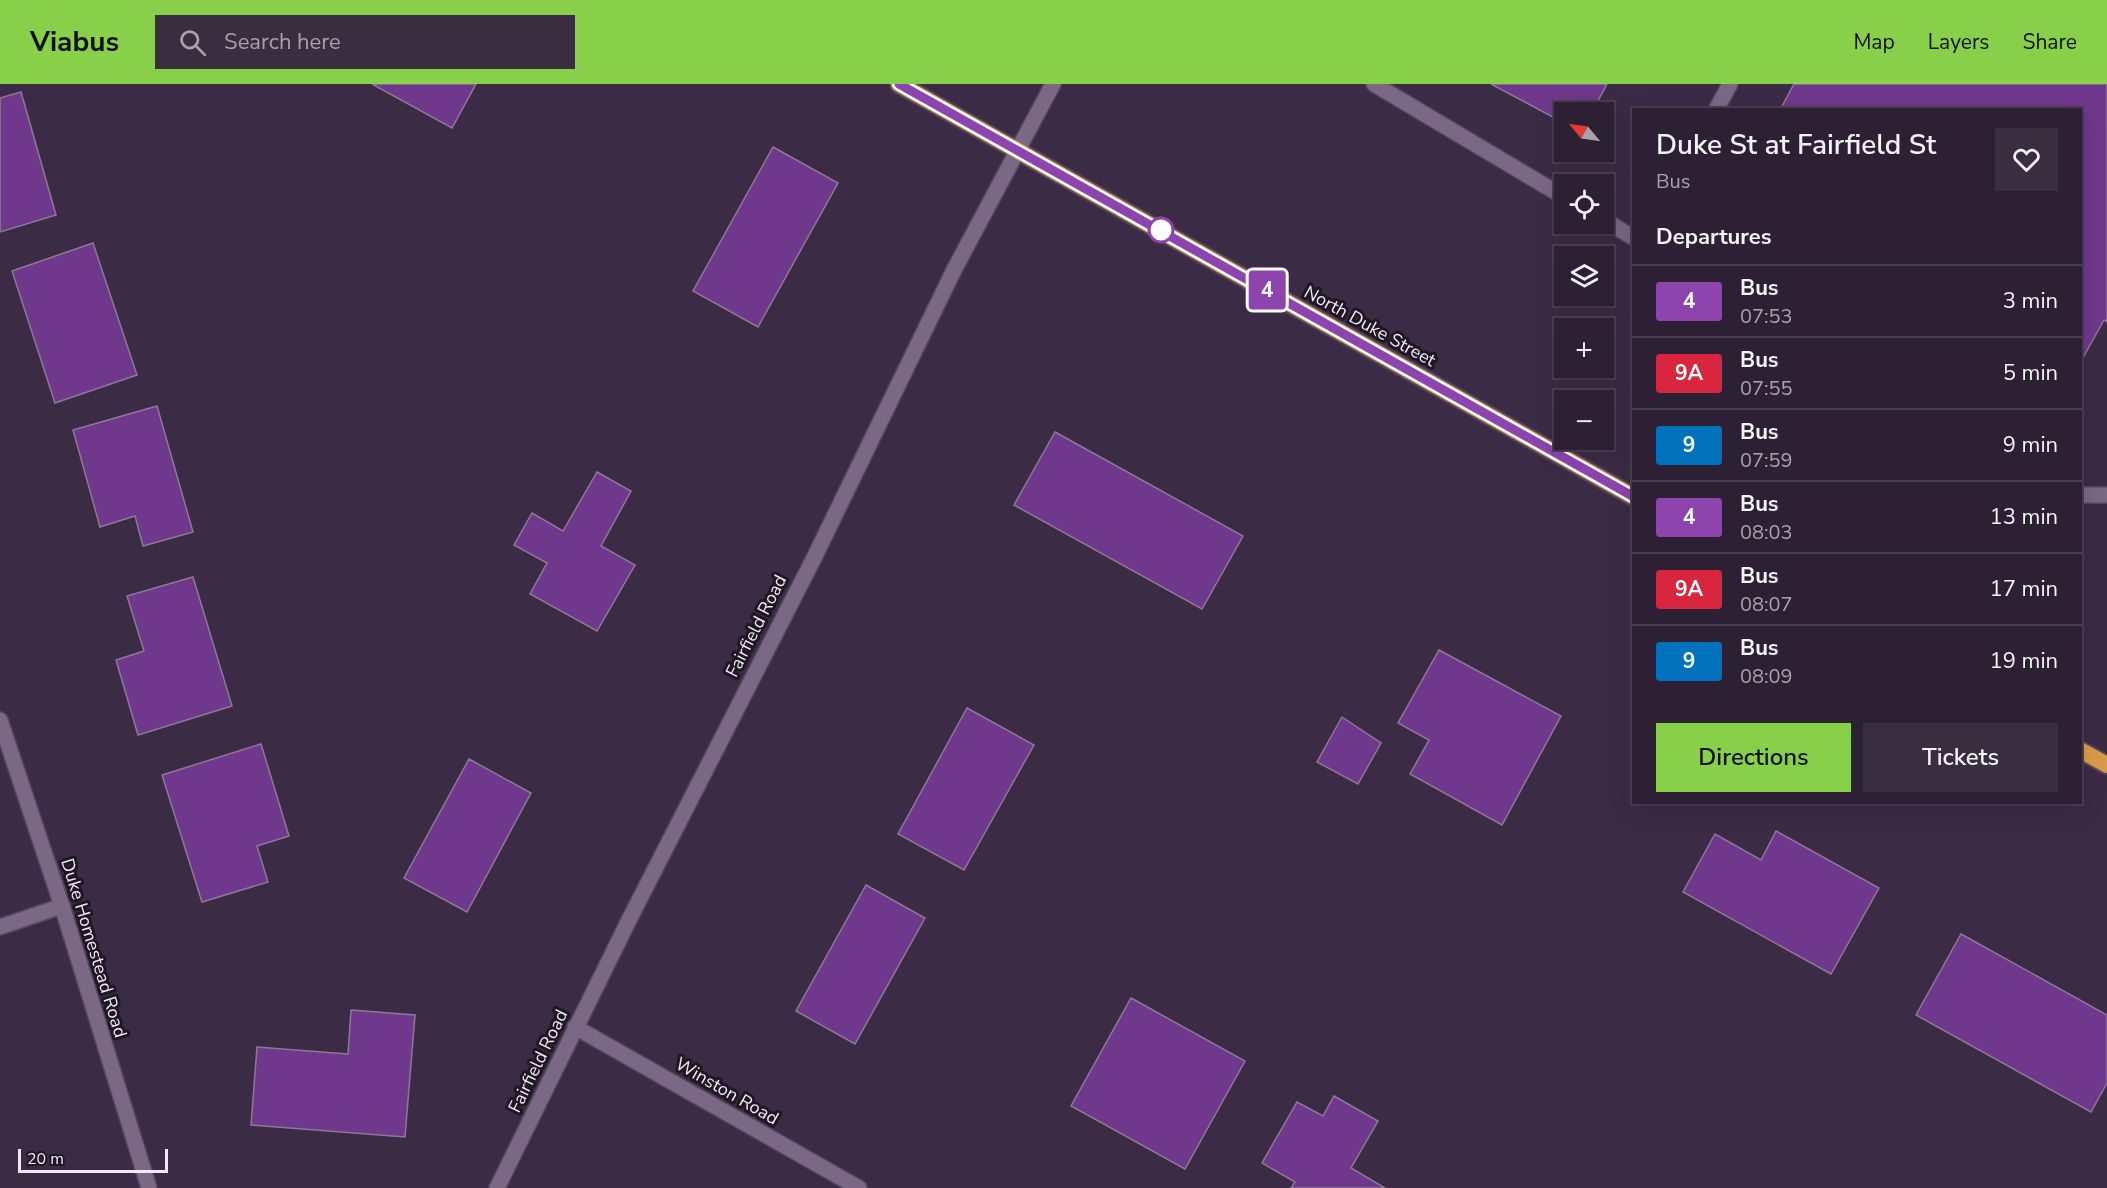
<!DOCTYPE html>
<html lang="en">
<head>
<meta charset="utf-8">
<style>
	body { margin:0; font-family:"Nunito Sans",sans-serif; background:#392d40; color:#f1f3f6; height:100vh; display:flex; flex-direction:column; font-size:22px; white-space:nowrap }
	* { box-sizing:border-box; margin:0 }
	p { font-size:20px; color:#a7a3ac }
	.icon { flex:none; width:33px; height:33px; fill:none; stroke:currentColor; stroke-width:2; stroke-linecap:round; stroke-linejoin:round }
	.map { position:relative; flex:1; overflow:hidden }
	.sheet { position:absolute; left:1632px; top:24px; width:450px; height:696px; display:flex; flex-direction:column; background:#2d2034; border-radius:0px; box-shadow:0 6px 24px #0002,0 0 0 2px #483e4f }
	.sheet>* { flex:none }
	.badge { padding:0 12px; border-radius:4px; font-size:21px; line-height:39px }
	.needle { width:39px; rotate:299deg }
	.fabs { position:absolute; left:1554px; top:18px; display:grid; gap:12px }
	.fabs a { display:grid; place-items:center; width:60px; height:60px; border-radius:0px; background:#2d2034; box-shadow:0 6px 24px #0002,0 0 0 2px #483e4f; font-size:30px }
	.scale { position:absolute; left:18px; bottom:15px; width:150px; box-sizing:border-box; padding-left:6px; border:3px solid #f2e8f9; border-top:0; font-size:16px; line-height:21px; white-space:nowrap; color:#f2e8f9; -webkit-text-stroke:4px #1f1723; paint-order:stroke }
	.map>.badge { position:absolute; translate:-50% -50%; box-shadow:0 0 0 3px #fff }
	h2 { padding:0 24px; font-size:22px; line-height:54px }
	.round { display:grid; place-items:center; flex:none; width:63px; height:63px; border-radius:0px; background:#392d40 }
	.head { display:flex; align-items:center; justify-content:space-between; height:102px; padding:0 24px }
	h1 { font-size:28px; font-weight:600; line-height:45px }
	.primary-button { display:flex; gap:12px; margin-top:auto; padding:12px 24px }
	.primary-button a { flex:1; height:69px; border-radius:0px; background:#88cf4a; color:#111; font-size:24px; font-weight:600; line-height:69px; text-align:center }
	.primary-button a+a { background:#392d40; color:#f1f3f6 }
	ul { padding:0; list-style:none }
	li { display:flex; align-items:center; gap:18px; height:72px; padding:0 24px; border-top:2px solid #483e4f }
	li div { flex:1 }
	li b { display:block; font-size:22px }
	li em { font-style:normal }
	li .badge { min-width:66px; font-weight:700; text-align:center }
	header { display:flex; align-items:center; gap:36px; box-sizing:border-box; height:84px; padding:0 30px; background:#88cf4a; color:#111 }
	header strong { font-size:28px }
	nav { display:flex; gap:33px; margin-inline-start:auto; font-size:21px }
	.search { width:420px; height:54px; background:#392d40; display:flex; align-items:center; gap:15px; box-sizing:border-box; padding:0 21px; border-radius:0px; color:#a7a3ac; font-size:22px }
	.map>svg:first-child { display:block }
	.building { fill:#70388c; stroke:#8c7997; stroke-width:1.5 }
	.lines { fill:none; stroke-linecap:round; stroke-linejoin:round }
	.service-casing { stroke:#55465c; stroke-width:18 }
	.minor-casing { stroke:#55465c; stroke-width:18 }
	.tertiary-casing { stroke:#55465c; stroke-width:18 }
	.trunk-casing { stroke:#55465c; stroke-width:20 }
	.service { stroke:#7a6885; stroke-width:15 }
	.minor { stroke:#7a6885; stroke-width:15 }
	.tertiary { stroke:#7a6885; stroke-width:15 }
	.trunk { stroke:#d99b4a; stroke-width:16 }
	.line-casing { stroke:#fff; stroke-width:14 }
	.line { stroke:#8e44ad; stroke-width:9 }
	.stop-dot { fill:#fff; stroke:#8e44ad; stroke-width:3 }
	.labels { text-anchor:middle; stroke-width:6; stroke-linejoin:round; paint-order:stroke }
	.street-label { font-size:18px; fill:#f2e8f9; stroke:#1f1723 }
</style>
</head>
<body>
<header>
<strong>Viabus</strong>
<div class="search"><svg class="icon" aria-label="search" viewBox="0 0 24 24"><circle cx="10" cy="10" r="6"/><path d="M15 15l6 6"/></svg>Search here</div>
<nav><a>Map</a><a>Layers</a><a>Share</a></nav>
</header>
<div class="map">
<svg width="2107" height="1104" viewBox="0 0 2107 1104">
	<rect width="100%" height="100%" fill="#3c2b45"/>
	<g class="building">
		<path d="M372,0H476L452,44Z"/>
		<path d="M1491,0H1607L1592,28H1564V39Z"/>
		<path d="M1794,0H2107V238L2104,236L2080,279V26H1780Z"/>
		<path d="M21,8L56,131L0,148V14Z"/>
		<path d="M773,63L838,99L758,243L693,207Z"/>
		<path d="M93,159L137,291L55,319L12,187Z"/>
		<path d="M157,322L193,448L143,462L135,432L100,443L73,346Z"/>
		<path d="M1055,348L1243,452L1202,525L1014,421Z"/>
		<path d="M597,388L631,407L601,462L635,481L597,547L530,510L547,479L514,461L532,429L563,447Z"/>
		<path d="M193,493L232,622L138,651L116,576L144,567L127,512Z"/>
		<path d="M1439,566L1561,632L1502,741L1410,690L1429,656L1398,639Z"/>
		<path d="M967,624L1034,661L964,786L898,750Z"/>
		<path d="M1342,633L1381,659L1358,700L1317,678Z"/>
		<path d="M261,660L289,752L257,762L268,798L202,818L162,691Z"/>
		<path d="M469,675L531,709L467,828L404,794Z"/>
		<path d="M1776,747L1879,804L1831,890L1683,808L1715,750L1761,776Z"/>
		<path d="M866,801L925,834L855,960L796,927Z"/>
		<path d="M1961,850L2107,931V999L2091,1028L1916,931Z"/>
		<path d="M1131,914L1245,977L1185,1085L1071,1022Z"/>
		<path d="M351,926L415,931L405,1053L251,1041L257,963L348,970Z"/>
		<path d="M1334,1012L1378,1037L1351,1084L1385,1104H1291L1295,1098L1262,1079L1297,1018L1323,1032Z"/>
	</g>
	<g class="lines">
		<g class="service-casing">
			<g id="service">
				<path d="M1374,0L1564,113"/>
				<path d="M1716,26L1730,0"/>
				<path d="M1604,136L1634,154"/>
				<path d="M2080,411H2107"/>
			</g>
		</g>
		<g class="minor-casing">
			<g id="minor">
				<path d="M0,636L62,822L149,1104"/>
				<path d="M0,843L62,822"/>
				<path d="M575,943L859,1104"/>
			</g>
		</g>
		<g class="tertiary-casing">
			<path id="tertiary" d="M497,1104L630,834L814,474L954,186L1053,0"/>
		</g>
		<g class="trunk-casing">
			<g id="trunk">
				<path d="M899,0L1634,413"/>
				<path d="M2080,666L2107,681"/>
			</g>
		</g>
		<use href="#service" class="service"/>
		<use href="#minor" class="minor"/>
		<use href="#tertiary" class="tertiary"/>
		<use href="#trunk" class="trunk"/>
	</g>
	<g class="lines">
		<g class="line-casing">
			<path id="line" d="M899,0L1634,413"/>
		</g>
		<use href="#line" class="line"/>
	</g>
	<circle class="stop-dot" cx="1161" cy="146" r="12"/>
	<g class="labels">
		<g class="street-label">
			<text transform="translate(1370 242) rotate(29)" y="6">North Duke Street</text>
			<text transform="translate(756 542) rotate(-63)" y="6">Fairfield Road</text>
			<text transform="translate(94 864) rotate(73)" y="6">Duke Homestead Road</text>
			<text transform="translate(538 977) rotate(-64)" y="6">Fairfield Road</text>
			<text transform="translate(727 1007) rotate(30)" y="6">Winston Road</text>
		</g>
	</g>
</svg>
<div class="fabs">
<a><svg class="needle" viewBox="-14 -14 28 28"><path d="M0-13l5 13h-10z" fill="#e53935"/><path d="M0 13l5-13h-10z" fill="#a7a3ac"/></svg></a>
<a><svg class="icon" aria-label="locate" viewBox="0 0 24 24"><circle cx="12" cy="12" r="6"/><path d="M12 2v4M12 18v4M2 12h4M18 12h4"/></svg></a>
<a><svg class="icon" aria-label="layers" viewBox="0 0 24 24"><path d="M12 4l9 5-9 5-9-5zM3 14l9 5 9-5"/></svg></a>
<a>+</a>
<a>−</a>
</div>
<div class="scale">20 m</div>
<b class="badge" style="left:1267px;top:206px;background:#8e44ad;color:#fff">4</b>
<section class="sheet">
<div class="head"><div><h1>Duke St at Fairfield St</h1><p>Bus</p></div><a class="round"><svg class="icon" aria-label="heart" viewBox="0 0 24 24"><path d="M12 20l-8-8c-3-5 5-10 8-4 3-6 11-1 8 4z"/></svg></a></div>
<h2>Departures</h2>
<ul>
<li><span class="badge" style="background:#8e44ad;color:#fff">4</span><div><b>Bus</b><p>07:53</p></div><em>3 min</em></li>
<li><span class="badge" style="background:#d7263d;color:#fff">9A</span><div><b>Bus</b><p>07:55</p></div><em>5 min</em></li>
<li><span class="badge" style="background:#0072bc;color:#fff">9</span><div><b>Bus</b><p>07:59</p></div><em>9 min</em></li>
<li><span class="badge" style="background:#8e44ad;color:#fff">4</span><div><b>Bus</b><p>08:03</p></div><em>13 min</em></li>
<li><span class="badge" style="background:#d7263d;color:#fff">9A</span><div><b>Bus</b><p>08:07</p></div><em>17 min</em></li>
<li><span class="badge" style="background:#0072bc;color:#fff">9</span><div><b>Bus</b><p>08:09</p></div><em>19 min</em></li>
</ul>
<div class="primary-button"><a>Directions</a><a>Tickets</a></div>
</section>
</div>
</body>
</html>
